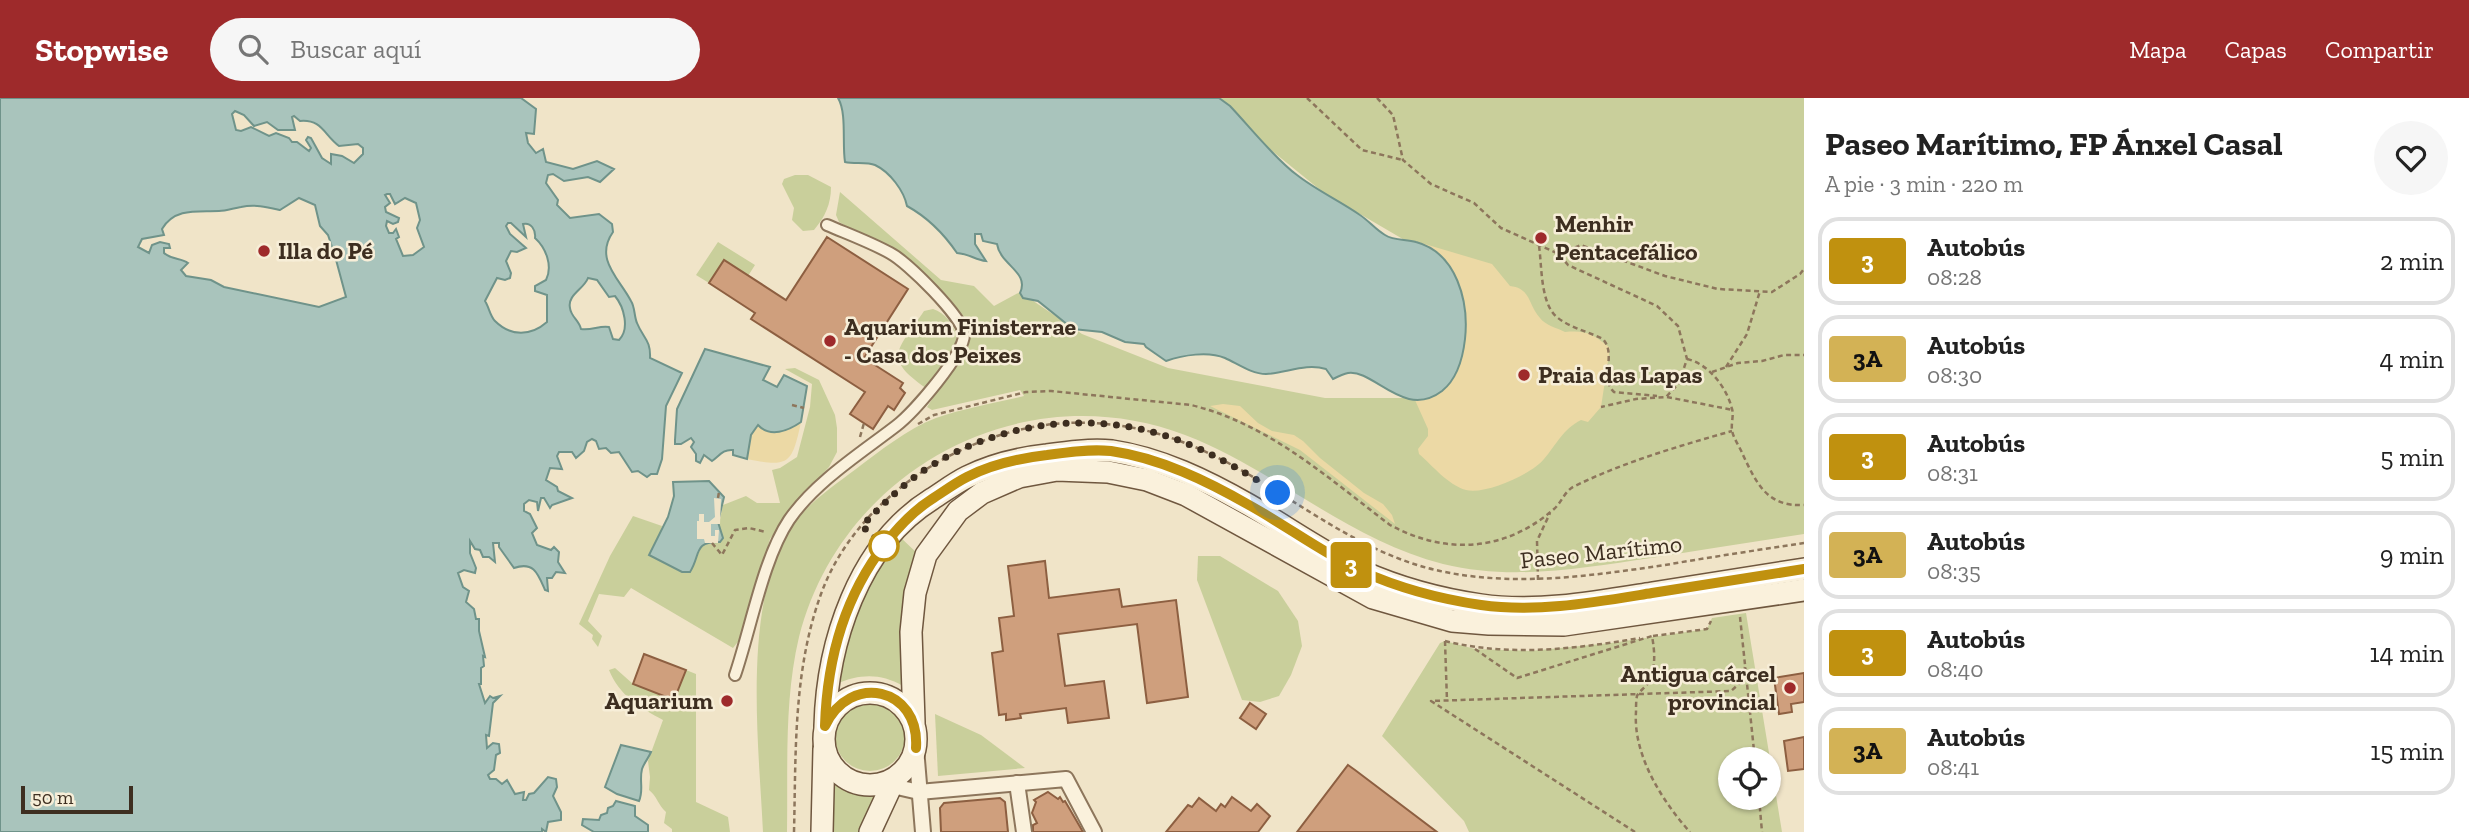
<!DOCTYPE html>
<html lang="es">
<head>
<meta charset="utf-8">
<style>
	body { margin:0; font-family:"Zilla Slab",serif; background:#f6f6f6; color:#222; height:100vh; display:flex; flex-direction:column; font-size:26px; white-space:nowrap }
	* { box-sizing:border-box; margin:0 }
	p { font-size:23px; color:#767676 }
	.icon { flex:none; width:38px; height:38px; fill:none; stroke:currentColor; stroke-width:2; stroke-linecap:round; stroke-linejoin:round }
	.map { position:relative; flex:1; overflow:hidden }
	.sheet { display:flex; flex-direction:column; background:#fff; width:665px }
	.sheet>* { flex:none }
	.badge { padding:0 14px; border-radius:5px; font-size:24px; line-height:46px }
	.tools { position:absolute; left:1718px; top:649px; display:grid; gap:14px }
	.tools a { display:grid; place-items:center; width:63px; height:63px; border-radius:50%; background:#fff; box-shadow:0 2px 5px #0004; font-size:35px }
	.scale { position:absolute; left:21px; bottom:18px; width:112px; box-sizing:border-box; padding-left:7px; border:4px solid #3d2e20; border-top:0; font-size:19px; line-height:24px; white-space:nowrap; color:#3d2e20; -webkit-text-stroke:5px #f7eed8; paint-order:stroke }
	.you { position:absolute; width:35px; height:35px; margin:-18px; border:5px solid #fff; border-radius:50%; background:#1a73e8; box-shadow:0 0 0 10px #1a73e833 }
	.map>.badge { position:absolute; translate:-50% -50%; box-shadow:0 0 0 4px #fff }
	.round { display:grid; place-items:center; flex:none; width:74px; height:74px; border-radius:37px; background:#f6f6f6 }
	.summary { display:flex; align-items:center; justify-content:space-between; height:119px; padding:0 21px }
	h1 { font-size:33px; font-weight:700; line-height:52px }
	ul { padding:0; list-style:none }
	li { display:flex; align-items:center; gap:21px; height:88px; margin:0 14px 10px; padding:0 7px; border:4px solid #e0e0e0; border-radius:21px }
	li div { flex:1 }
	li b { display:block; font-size:26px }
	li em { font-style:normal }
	li .badge { min-width:77px; font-weight:700; text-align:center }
	header { display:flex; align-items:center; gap:42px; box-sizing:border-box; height:98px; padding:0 35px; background:#9e2a2b; color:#fff }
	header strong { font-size:33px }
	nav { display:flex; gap:38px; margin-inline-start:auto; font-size:24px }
	.search { width:490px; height:63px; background:#f6f6f6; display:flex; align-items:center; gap:18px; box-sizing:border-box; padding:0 24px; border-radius:38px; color:#767676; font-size:26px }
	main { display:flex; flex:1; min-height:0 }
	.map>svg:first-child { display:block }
	.green { fill:#c9cf9b; fill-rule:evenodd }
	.sand { fill:#ecd9a5 }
	.water { fill:#a9c4bc; stroke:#6f938a; stroke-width:2; fill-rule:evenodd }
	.pier { fill:#f0e4c8 }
	.building { fill:#cf9f7d; stroke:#8d5f41; stroke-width:2 }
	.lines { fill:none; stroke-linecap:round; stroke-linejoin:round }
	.pedestrian-casing { stroke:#8d765c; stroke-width:14 }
	.minor-casing { stroke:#8d765c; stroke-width:18 }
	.secondary-casing { stroke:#6f573f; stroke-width:24 }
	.path { stroke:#8d765c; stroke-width:2.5; stroke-dasharray:5 3.5; stroke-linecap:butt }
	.pedestrian { stroke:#faf1dc; stroke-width:10 }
	.minor { stroke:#faf1dc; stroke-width:14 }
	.secondary { stroke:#faf1dc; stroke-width:21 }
	.line-casing { stroke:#fff; stroke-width:16 }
	.line { stroke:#c0910f; stroke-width:10 }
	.walk { stroke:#3d2e20; stroke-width:7; stroke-dasharray:0 12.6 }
	.poi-dot { fill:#9e2a2b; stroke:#f7eed8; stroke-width:2.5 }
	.stop-dot { fill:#fff; stroke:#c0910f; stroke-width:3.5 }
	.labels { text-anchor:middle; stroke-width:5; stroke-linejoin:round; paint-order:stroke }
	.poi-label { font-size:24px; font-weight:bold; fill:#3d2e20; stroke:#f7eed8; text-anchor:start }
	.street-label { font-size:24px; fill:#3d2e20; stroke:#f7eed8 }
</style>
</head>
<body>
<header>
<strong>Stopwise</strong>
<div class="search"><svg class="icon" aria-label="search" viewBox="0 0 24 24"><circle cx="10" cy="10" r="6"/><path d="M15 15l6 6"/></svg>Buscar aquí</div>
<nav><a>Mapa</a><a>Capas</a><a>Compartir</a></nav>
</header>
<main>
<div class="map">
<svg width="1804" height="734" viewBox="0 0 1804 734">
	<rect width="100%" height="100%" fill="#f0e4c8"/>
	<g class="green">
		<path d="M1207,0H1804V436C1753,444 1702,452 1651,460C1582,470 1512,483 1443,466C1346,441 1276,372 1185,337C1022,275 842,371 799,539C784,602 788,670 787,734H763C759,646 740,496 796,423C812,402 835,387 856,371C880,353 907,331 936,320C964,310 995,305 1024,298L1020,292L932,312L927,309L968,247L972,234C946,181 889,152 839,124L836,117L840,94L941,182L974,188L994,208L1020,194L1082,236L1168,270L1325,300H1409L1425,154L1324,95Z"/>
		<path d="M795,77H808L831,89C831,106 825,119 814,132L803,133L792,122L794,110L782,86L784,81Z"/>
		<path d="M718,144L755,167L748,178L724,162L709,185L696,177Z"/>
		<path d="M933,211C945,215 954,226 957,239L954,248L926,290C881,259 899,251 924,213Z"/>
		<path d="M795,270L819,282L835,317L837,330V354L829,369L790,412L770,441L741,540L733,550L631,490L624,499L599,496L588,523L602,538L598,549L592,541L593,537L579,526L610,458L633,418L662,428L660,437L649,456L693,468L702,447L720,444L719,426L723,407L746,398L757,405H780L772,372L780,370L797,359L810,309L812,286L785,271Z"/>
		<path d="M900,439L919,457L903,588C880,575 860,576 836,586L854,509Z"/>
		<path d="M1198,458H1220L1278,493L1298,523L1302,548L1291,577L1279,598L1260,604L1242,602L1197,482Z"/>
		<path d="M1746,515L1782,734H1469L1464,723L1382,638L1440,545L1445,543L1475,551L1530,553L1611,545L1707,531L1712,520ZM1731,662H1769V700H1731Z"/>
		<path d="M615,570L633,586L674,601L686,572L696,576V704L728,719L730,734H672V731L664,725L666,714C658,707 657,698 649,692L650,679L648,663L663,622C639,609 619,597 609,572Z"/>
		<circle cx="870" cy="638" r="35"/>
		<path d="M935,616L981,637L1025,670L938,678Z"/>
		<path d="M832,684L854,695L878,697L862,734H831Z"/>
	</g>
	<g class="sand">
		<path d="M1418,144L1492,166L1510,188C1531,190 1528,207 1540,220C1545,227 1557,230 1565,234C1586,232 1593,236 1610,250L1601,309L1588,324L1581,322C1563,331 1557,346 1544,361C1532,376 1485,397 1466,392C1448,387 1433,368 1419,356L1418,351L1428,338V331L1415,302L1436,286L1442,175Z"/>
		<path d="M1223,306L1240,308L1258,325L1272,333L1294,337L1303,343L1320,360L1364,395L1383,406L1392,417L1395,426L1300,352L1210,308Z"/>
		<path d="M801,324C792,365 790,370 747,361L751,337L759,327L761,330L796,327Z"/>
	</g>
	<g class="water">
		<path d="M0,0H521L536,11L534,36L526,35L528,45L536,55L543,51L546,64L573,71L597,63L614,71L600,84L588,79L564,83L553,76L548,77L546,85L558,102L557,107L570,120L599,116L612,126L613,134C594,161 619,180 631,203C635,209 634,218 637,225C643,240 651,242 650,260L682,275L666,308L662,361L657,376H651L647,379L638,373L632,374L619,354L611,355L606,350L599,351L596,343L592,341L587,344L584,353L576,360L572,354H559L557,358L562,371L550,370L546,382L557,389L558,393L572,400L552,407L550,410L544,400H541L538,413L537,404L529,402L524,406V413L530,416L537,430L532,435L537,447L551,452L554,449L559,454L558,464L565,475L556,474L552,480H547L548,493L545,492C538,476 534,463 514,470L499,449V445H493L495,464L489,459H483L480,452L475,451L470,443V455L476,470L475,475L464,472L458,475L463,489L469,493L466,504L474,511L476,521H479V533L485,559L483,558L484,568L481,570V586H479L485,605L490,598L493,600L500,598L493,605L489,638L486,637L487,650L493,645L499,646L500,655L496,657L494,672L488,677L490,681H496L502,686L507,682L515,696L524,694L523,702H526L529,696L534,695L548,679L556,681L557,689L553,698L561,714V722L548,724L546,734L542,731V734H0ZM235,13L244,17L254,28L267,24L278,32H295L292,19L294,18L300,23C322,21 324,37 339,48L358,46L363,50V56L354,65L342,58L331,56V66L322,60L311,40L308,39L306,42L311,50L309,53L297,44H292L289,40L276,35L269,38L251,29L241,33L236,32L232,16ZM387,96H390L395,106L405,100L416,105L420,122L417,130L424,149L413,157L403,158L396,141L399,139L396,131L393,135H389L386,128L387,123L393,126L398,124L399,120L386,114L385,109L390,105L385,97ZM299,100L315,107L320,128L328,137L335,158L346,199L319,209L224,189L211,182L186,178L181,172L188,165C181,160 172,162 164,155V150H170L169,146L160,144L152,147L149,155L138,149L142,141L164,137L162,131C175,109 199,114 219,113C226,113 234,110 241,109C255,106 267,109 280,112ZM508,125H511L526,139L523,126C531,124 536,132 535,140C546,150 553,168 546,182L535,188V193L547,197V224C531,238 511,239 495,223C490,218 489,209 485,203L497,180L505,182L510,180L511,175L506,163L511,153L517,154L526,150L510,136L506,128ZM588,180L597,182L609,199L615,198C624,209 630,231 619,242L613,241L609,229C600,227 591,233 581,231C579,222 571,219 570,210C567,197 584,191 588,180Z"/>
		<path d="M838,0H1219L1230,8C1249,28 1275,61 1297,77C1316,92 1340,103 1360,117C1369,123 1376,132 1385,137C1394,143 1406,141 1416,144C1457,155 1469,204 1465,241C1463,259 1457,281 1442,293C1404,322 1374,271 1348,275C1343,276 1337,279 1333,281L1326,271C1305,265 1287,275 1266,276C1252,276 1238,266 1225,260C1208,253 1183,257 1166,263L1146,249L1144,246L1125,244L1102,234L1073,231L1038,203L1023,200L1020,195C1030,174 1000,167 997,146L983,143L981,136H975V146L986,163C975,162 970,156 957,155C944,136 927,119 907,108C904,93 890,74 875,67C867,64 854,66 845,64C842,45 847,15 838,0Z"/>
		<path d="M705,251L770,269L763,282L777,289L784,277L807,288L801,324C788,333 770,340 758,327L751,337L747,361L733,357V352C723,351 719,358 712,363L704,357L700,365L696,363V356L691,349L694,344L691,340L681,346H675V342L677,311Z"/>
		<path d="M709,383L724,399L718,424L723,440L720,444C693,443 701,457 690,474H682L649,457L668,419L674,398L673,384Z"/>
		<path d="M621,647L651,654C648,661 644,665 642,671C639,683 644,692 639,703L617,696L605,689Z"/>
		<path d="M616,703L635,708V718L648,727V734H594L582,727L583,721L599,722L601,717L607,715L608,710L613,708Z"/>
	</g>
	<path class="pier" d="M714,400L721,401L720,426H711V438H715V432H719L718,445H705L704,441H697V423H699V416H704V424H709L715,419Z"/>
	<g class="building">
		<path d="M827,139L908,191L864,260L903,285L900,290L905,295L894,312L888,308L873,331L850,316L865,294L751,221L755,215L709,185L724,162L786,202Z"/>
		<path d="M1045,463L1049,500L1119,491L1122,509L1176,502L1188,599L1147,605L1137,526L1058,536L1065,588L1104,583L1109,620L1068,625L1066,610L1020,616L1021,620L1006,622V616L999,617L992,555L1003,553L999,520L1014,518L1008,468Z"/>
		<path d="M644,556L686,572L674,602L633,586Z"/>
		<path d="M1804,575V604L1791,606L1792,614L1779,616L1774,580Z"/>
		<path d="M1250,605L1266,616L1256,631L1240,620Z"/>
		<path d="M1804,639V671L1788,673L1784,643Z"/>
		<path d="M1348,667L1355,672L1437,734H1297Z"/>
		<path d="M1048,694L1058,701L1060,699L1063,704L1065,703L1083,734H1033V727L1037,725L1032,715L1036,704L1034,702Z"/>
		<path d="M1232,699L1251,713L1257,706L1270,718L1258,734H1166L1188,707L1192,709L1199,700L1216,713L1221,706L1225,709Z"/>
		<path d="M1000,700L1005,704L1008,734H941L940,710L944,705Z"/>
	</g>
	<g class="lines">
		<g class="pedestrian-casing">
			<path id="pedestrian" d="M735,577C751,530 763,461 789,422C815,384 861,355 896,328C913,315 965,256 964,236C962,218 907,164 890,155C870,144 848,136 827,127"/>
		</g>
		<g class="minor-casing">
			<g id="minor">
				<path d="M916,650L923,734"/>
				<path d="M1017,685L1024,734"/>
				<path d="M884,686L919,694L1066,681L1094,734"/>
			</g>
		</g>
		<g class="secondary-casing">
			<g id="secondary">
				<circle cx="870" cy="641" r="46"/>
				<path d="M914,624L911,534L915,495L926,457L958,413L982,395L1019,379L1057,372L1108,374L1147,382L1186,397L1373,500L1452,523L1489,526L1564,527L1804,492"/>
				<path d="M825,628C827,546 858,447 932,401C943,394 955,385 967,379C991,367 1020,360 1047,357C1068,354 1090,351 1112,353C1160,360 1207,383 1249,407C1287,429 1322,454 1361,473C1399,490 1440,501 1481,507C1537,515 1596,504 1652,495C1702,487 1753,479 1804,471"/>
				<path d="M822,734L824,651"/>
				<path d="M870,734L895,680"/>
			</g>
		</g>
		<g class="path">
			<path d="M1307,0L1362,52L1403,62"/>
			<path d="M1377,0L1393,17L1403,62L1431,86L1474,105L1501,130L1559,156L1568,167L1657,208L1678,228L1687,261L1679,285L1666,299L1636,301L1601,309"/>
			<path d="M1539,148C1542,167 1540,207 1558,220C1571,230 1589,234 1603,241C1617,257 1599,280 1614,294L1657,298"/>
			<path d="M1559,156L1581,147L1665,178L1718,191L1772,194L1800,176L1804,171"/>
			<path d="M1687,261C1709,266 1727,290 1732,311C1734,317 1731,325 1732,332C1733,340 1740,349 1743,357C1757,386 1767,409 1804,407"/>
			<path d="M1726,269L1747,236L1760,193"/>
			<path d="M1712,274L1738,265L1762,263L1784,257H1804"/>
			<path d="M1667,299L1733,312"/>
			<path d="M792,307L804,310"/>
			<path d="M918,326L934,317L1026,294L1051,293L1191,307C1269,326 1328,380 1390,427C1446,457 1505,454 1554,411C1562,404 1565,392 1575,388C1624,364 1679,348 1732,333"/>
			<path d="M860,339L864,325"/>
			<path d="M718,400L719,394"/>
			<path d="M712,445L722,457L735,432L749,430L766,434"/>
			<path d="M1538,482L1537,443L1550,415"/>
			<path d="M1740,519L1755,662"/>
			<path d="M1653,538L1707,531L1711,523"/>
			<path d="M1445,543C1509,559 1575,551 1640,540"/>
			<path d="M1445,543L1447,603"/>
			<path d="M1475,551L1517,580L1652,538C1655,555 1656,570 1648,585C1645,590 1639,593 1637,598C1636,602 1636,609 1636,614C1633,657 1662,703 1690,734"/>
			<path d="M1759,700L1762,734"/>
			<path d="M794,734C796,654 793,573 821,496C854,405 952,339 1046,327C1088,321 1137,327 1177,342C1270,375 1342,452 1440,473C1515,489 1590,478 1665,467C1711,459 1758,452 1804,445"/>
			<path d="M1635,734L1431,603L1731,593L1741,584L1745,569"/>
		</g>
		<use href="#pedestrian" class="pedestrian"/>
		<use href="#minor" class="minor"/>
		<use href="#secondary" class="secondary"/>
	</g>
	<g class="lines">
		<g class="line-casing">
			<path id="line" d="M916,650C920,589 850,574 825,628C827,561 844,499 885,446C899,428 913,413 932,401C943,394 955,385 967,379C990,367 1021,360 1047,357C1068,354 1090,351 1111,353C1160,360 1207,383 1249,407C1287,428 1321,454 1361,473C1399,490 1440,501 1481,507C1537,515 1596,504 1652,495C1702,487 1753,479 1804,471"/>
		</g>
		<use href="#line" class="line"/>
		<path class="walk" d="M884,448L862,428C882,407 902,387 926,371C1000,323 1095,311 1178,342C1213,355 1246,375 1278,395"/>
	</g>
	<g class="poi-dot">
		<circle cx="1541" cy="140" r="7"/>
		<circle cx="264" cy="153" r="7"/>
		<circle cx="830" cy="243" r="7"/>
		<circle cx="1524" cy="277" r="7"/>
		<circle cx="1790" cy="590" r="7"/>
		<circle cx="727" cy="603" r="7"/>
	</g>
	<circle class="stop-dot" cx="884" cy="448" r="14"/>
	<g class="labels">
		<g class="poi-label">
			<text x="1555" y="134">Menhir<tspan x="1555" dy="28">Pentacefálico</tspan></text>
			<text x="278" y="161">Illa do Pé</text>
			<text x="844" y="237">Aquarium Finisterrae<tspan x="844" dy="28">- Casa dos Peixes</tspan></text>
			<text x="1538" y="285">Praia das Lapas</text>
			<text x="1776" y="584" text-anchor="end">Antigua cárcel<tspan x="1776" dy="28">provincial</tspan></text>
			<text x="713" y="611" text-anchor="end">Aquarium</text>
		</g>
		<g class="street-label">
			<text transform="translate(1601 454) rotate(-6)" y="8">Paseo Marítimo</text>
		</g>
	</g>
</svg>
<div class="tools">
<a><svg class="icon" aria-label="locate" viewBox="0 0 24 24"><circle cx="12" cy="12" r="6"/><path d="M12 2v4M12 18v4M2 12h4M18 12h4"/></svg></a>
</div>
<div class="scale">50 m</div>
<div class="you" style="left:1278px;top:395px"></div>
<b class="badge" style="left:1351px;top:467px;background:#c0910f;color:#fff">3</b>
</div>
<section class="sheet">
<div class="summary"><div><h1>Paseo Marítimo, FP Ánxel Casal</h1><p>A pie · 3 min · 220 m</p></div><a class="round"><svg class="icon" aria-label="heart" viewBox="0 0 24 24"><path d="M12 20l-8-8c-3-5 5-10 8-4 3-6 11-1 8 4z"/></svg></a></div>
<ul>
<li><span class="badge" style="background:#c0910f;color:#fff">3</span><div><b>Autobús</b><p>08:28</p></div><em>2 min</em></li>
<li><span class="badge" style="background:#d3b255;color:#111">3A</span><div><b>Autobús</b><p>08:30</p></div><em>4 min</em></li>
<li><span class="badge" style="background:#c0910f;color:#fff">3</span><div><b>Autobús</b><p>08:31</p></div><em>5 min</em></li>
<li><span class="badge" style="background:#d3b255;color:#111">3A</span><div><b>Autobús</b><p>08:35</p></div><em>9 min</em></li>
<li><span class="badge" style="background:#c0910f;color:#fff">3</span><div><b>Autobús</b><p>08:40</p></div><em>14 min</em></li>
<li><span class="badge" style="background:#d3b255;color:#111">3A</span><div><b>Autobús</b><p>08:41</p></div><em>15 min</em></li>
</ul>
</section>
</main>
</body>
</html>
